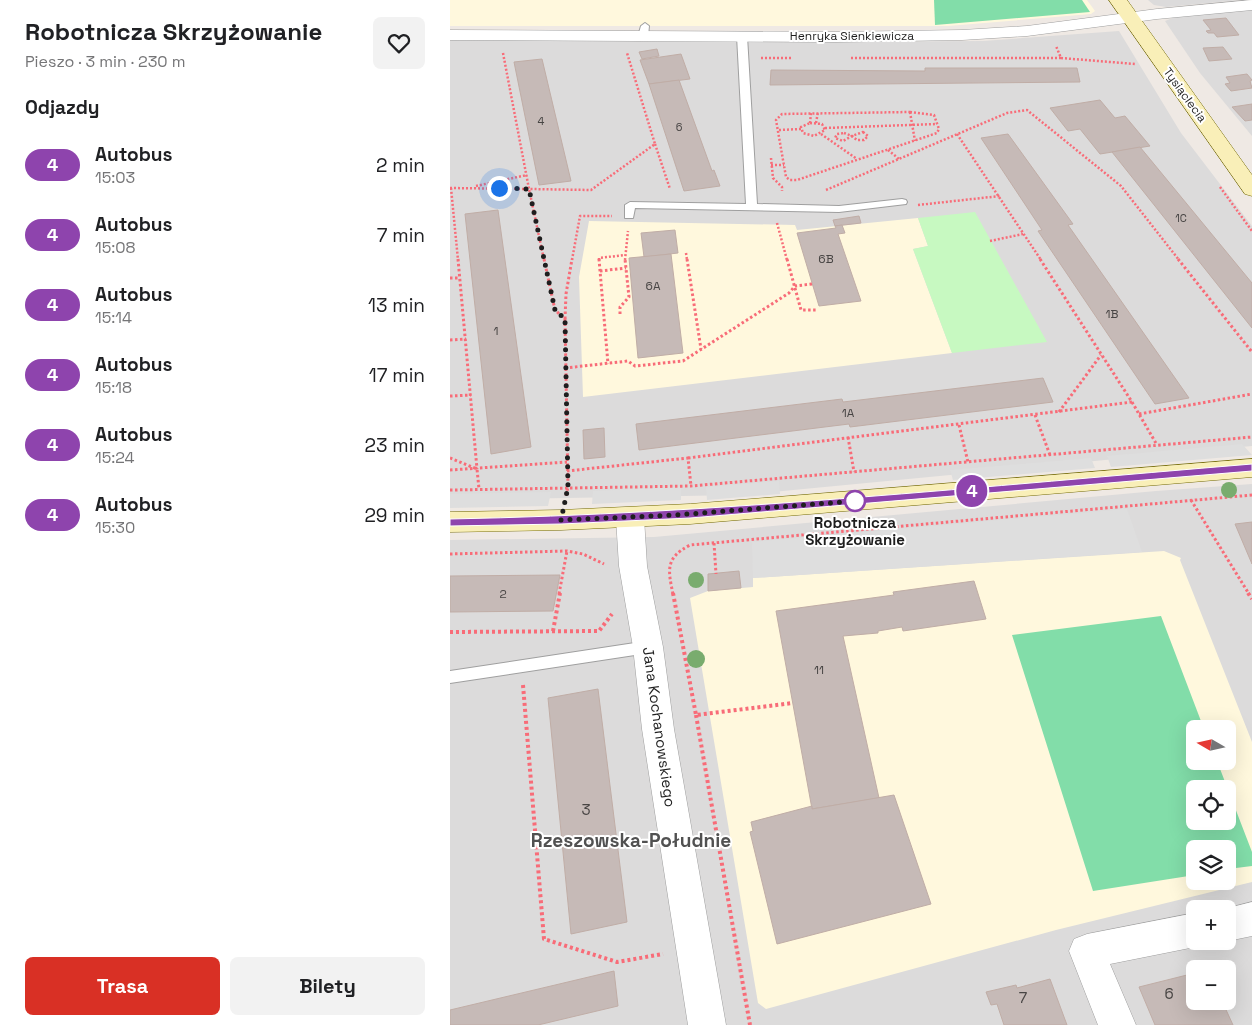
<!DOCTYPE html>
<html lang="pl">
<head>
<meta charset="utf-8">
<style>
	body { margin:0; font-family:"Space Grotesk",sans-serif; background:#f2f2f2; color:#202124; height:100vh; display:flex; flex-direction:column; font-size:19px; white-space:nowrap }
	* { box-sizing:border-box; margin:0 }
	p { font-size:16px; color:#757577 }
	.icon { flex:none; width:28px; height:28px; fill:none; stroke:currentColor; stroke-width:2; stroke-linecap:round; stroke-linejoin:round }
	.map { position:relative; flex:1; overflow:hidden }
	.drawer { display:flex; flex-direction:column; background:#fff; width:450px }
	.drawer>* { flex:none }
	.badge { padding:0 10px; border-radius:16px; font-size:18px; line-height:32px }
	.needle { width:32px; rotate:279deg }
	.buttons { position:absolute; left:736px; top:720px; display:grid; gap:10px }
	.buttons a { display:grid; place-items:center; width:50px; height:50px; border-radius:8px; background:#fff; box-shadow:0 5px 20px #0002; font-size:25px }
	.you { position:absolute; width:25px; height:25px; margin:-12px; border:4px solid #fff; border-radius:50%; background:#1a73e8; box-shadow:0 0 0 8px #1a73e833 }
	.map>.badge { position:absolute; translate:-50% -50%; box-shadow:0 0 0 2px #fff }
	h2 { padding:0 25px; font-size:19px; line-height:45px }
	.round { display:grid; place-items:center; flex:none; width:52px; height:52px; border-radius:8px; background:#f2f2f2 }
	.overview { display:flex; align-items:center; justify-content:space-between; height:85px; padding:0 25px }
	h1 { font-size:24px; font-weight:700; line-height:38px }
	.cta { display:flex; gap:10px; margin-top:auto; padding:10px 25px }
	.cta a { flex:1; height:58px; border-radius:8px; background:#d93025; color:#fff; font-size:20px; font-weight:700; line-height:58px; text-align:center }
	.cta a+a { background:#f2f2f2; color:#202124 }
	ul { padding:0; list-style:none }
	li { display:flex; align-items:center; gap:15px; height:70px; padding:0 25px }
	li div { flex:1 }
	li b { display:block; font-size:19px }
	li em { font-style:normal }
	li .badge { min-width:55px; font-weight:700; text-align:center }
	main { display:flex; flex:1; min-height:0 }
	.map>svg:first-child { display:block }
	.residential { fill:#dcdbdb; fill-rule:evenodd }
	.education { fill:#fff8dd; fill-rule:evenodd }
	.park { fill:#c7f9c1 }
	.pitch { fill:#82dda9; fill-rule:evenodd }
	.parking { fill:#dedede }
	.building { fill:#c6bab7; stroke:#c0ada6 }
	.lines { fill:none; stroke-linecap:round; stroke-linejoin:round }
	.lane-casing { stroke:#9f9f9f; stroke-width:2 }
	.street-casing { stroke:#9f9f9f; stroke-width:1 }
	.secondary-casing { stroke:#746a06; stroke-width:1 }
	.path-far2 { stroke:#f86c78; stroke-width:2.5; stroke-dasharray:2 2; stroke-linecap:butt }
	.path-far1 { stroke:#f86c78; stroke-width:3; stroke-dasharray:2.5 2.5; stroke-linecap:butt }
	.path { stroke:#f86c78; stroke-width:4; stroke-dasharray:3 3; stroke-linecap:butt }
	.lane { fill:#fff; fill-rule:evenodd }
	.street { fill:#fff; fill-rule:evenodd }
	.secondary { fill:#f9efb8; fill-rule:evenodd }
	.tree { fill:#79ac6e }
	.line { fill:#8e44ad; stroke:#fff }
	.walk { stroke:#1e1e1e; stroke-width:5; stroke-dasharray:0 9 }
	.stop-dot { fill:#fff; stroke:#8e44ad; stroke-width:2.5 }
	.labels { text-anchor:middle; stroke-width:4; stroke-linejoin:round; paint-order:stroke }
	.far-number-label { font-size:11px; fill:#484544 }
	.far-street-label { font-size:12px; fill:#1e1e1e; stroke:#fff }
	.number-label { font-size:12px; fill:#484544 }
	.stop-label { font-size:15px; font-weight:bold; fill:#1e1e1e; stroke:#fff }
	.street-label { font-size:15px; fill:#1e1e1e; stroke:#fff }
	.near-number-label { font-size:15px; fill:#484544 }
	.near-neighbourhood-label { font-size:19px; font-weight:bold; fill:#515151; stroke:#fff }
</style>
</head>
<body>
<main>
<section class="drawer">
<div class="overview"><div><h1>Robotnicza Skrzyżowanie</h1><p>Pieszo · 3 min · 230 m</p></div><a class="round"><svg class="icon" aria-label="heart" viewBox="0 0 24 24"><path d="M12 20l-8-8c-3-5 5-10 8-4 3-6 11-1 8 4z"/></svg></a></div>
<h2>Odjazdy</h2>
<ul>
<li><span class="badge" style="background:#8e44ad;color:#fff">4</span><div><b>Autobus</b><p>15:03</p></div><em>2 min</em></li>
<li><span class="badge" style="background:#8e44ad;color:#fff">4</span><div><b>Autobus</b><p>15:08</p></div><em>7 min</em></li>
<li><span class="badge" style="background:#8e44ad;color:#fff">4</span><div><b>Autobus</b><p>15:14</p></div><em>13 min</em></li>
<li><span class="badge" style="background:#8e44ad;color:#fff">4</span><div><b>Autobus</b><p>15:18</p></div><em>17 min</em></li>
<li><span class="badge" style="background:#8e44ad;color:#fff">4</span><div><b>Autobus</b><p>15:24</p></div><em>23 min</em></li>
<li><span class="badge" style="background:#8e44ad;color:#fff">4</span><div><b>Autobus</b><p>15:30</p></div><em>29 min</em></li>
</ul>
<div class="cta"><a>Trasa</a><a>Bilety</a></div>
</section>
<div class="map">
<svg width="802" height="1025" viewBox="0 0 802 1025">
	<rect width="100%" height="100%" fill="#efe9e4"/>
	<g class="residential">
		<path d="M698,0H791L716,7L704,5Z"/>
		<path d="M802,9V136L750,73L715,21L725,17Z"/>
		<path d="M669,31L731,133L802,226V446L290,495L0,500V36L313,42L533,41Z"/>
		<path d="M802,484V1025H0V540L204,537L706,491ZM745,729H778V761H745ZM745,789H778V821H745ZM745,849H778V881H745ZM745,909H778V941H745ZM745,969H778V1001H745Z"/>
	</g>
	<g class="education">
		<path d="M0,0H637L645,11L641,14L498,26H0Z"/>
		<path d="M468,218L478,246L463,249L502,353L133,397L129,277L139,221L345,225L347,230Z"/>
		<path d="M714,551L731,558L730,560L802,742V882L606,930L316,1009L308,1003L240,598L258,591L303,587V578ZM745,729H778V761H745ZM745,789H778V821H745ZM745,849H778V881H745Z"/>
	</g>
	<path class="park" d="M525,212L597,342L502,353L463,249L478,246L468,218Z"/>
	<g class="pitch">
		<path d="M484,0H632L640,12L485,25Z"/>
		<path d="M711,616L754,729H745V761H767L802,852V866L778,869V849H745V875L643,891L562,635ZM745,789H778V821H745Z"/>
	</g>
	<g class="parking">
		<path d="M792,444L802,455L661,467L657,456Z"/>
		<path d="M641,458L645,468L503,480L500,470Z"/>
		<path d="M329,481L330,494L257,500L256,487Z"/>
		<path d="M231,487V500L142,504L143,491Z"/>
		<path d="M101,492L98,506L0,508V494Z"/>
		<path d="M677,509L692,552L303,578L302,542Z"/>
	</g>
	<g class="building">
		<path d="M776,18L789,35L767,37L764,33H758L756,31L761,30L753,20Z"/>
		<path d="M773,47L782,59L759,61L753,48Z"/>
		<path d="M207,49L209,56L192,59L189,52Z"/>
		<path d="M231,54L240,79L199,84L190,60Z"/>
		<path d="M92,59L121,181L89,185L64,62Z"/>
		<path d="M475,68H627L630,82L320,85L321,70L475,71Z"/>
		<path d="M797,74L802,80L800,81L802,88L781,91L775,84L780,83L776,77Z"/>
		<path d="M229,80L262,171L264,170L270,186L234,191L199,84Z"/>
		<path d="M650,100L665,118L675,116L700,146L650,154L630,129L618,131L600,108Z"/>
		<path d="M802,104V120L795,121L782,107Z"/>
		<path d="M558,134L623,224L618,225L739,398L705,404L588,231L592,230L531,138Z"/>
		<path d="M690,147L802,283V328L662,152Z"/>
		<path d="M48,210L81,447L41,454L15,214Z"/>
		<path d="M409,216L411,223L385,226L383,220Z"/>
		<path d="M392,225L395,233L388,234L411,301L369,306L347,233L386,228L385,226Z"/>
		<path d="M225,230L228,253L194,257L191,233Z"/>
		<path d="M221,254L233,353L188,358L179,258Z"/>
		<path d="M593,378L603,402L400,427L399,424L189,450L186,424L392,399L393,402Z"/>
		<path d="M154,428L155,457L134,459L133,430Z"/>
		<path d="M802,522V564L785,524Z"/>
		<path d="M289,571L291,588L258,591V574Z"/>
		<path d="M110,575L103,611L0,612V576Z"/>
		<path d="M524,581L536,619L453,631L452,627L428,631V633L393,636L429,798L362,809L326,611L444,595L443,592Z"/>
		<path d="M148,689L177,922L121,934L98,698Z"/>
		<path d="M444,795L481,904L327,944L300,832L303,831L301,822L362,806V809Z"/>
		<path d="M164,971L168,1006L88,1025H0V1010Z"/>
		<path d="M745,973V1001H772L783,1025H705L689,987Z"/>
		<path d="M600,979L617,1025H554L547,1004L541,1005L536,992L566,985L567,988Z"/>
	</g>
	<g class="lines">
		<g class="lane-casing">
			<g id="lane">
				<path d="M195,23L199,26L198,36L193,39L188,36L191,26Z"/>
				<path d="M292,33L297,36L307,204L389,206L452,199L456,200L457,202L456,204L389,212L185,208L183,218H175V205L180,202L296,204L287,36Z"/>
				<path d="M198,641L203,643L206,647L203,651L198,653L0,683V671Z"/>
			</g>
		</g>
		<g class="street-casing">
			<g id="street">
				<path d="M802,0V10L707,19L577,36L512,40L386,42L0,40V30L386,32L512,30L577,26L707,9Z"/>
				<path d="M180,508L190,511L194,518L197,566L213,647L224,729L276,1025H238L192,729L183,647L169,566L166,518L170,511Z"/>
				<path d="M802,902V936L778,941V909H774Z"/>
				<path d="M745,913V941L758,942L745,947L660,964L686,1025H648L619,951L624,939L637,934Z"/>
			</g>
		</g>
		<g class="secondary-casing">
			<g id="secondary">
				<path d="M659,0H677L802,175V196L795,194Z"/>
				<path d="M802,459V477L240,524L111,530L0,532V512L111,510L240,504Z"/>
			</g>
		</g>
		<g class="path-far2">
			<path d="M53,53L79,189L141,190L205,144L177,53"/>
			<path d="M311,58H342"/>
			<path d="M401,58H611L606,46"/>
			<path d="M611,58L685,64"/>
			<path d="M460,112L484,115L489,129L487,133L347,180H340L336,177L326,120L332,114Z"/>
			<path d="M460,112L465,141"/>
			<path d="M360,123L372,124L375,130L364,136L353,133L351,127Z"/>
			<path d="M360,123L361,113"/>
			<path d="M366,123L368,112"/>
			<path d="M375,128L487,124"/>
			<path d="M329,130L351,129"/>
			<path d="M413,132L418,136L414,140H407L402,136Z"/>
			<path d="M394,133L402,136L393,141L385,138L387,134Z"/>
			<path d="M371,134L407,159"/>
			<path d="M507,134L591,260"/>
			<path d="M205,144L220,189"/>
			<path d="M438,150L449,159"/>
			<path d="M321,158L323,178L332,187V191"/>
			<path d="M321,165H334"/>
			<path d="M26,186L77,175"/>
			<path d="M770,187L802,231"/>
			<path d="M0,188L79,189L94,260"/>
			<path d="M1,188L8,260"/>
			<path d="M376,190L557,113L577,110L671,186L729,260"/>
			<path d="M468,205L550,196"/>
			<path d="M327,223L337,260"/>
			<path d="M540,241L573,234"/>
			<path d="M236,253L237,260"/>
			<path d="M122,260L130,216H162"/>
			<path d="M149,260V258L175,255"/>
			<path d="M175,260L178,231"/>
		</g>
		<g class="path-far1">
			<path d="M8,259L27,469"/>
			<path d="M94,259L105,310L115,319L118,487L116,496"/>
			<path d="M149,259L158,364"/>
			<path d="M237,259L251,349"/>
			<path d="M337,259L351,310H367"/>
			<path d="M728,259L802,352"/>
			<path d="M150,271L176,268"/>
			<path d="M0,278H10"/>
			<path d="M170,314V307L179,297L175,259"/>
			<path d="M115,319L116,294L122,259"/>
			<path d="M0,340L16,339"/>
			<path d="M115,368L178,361L185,366L233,361L339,293L345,286L362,284"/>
			<path d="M0,396L21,395"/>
			<path d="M682,402L707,445"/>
			<path d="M609,412L651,355"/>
			<path d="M689,414L802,394"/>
			<path d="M585,415L600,455"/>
			<path d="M509,425L518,462"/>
			<path d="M398,437L404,472"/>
			<path d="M0,458L27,469L29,489"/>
			<path d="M238,458L682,402L590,259"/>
			<path d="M0,470L117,462"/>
			<path d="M117,471L238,458L241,486"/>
			<path d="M0,490L241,486L802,437"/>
			<path d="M741,500L799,594"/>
			<path d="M264,543L266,574"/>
			<path d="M0,554L117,551L133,554L154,564"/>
			<path d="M109,594L117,551"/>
			<path d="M223,594C218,570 215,558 240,545L802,495"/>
		</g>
		<g class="path">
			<path d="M223,593L246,715L343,703"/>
			<path d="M798,593L802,599"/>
			<path d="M103,631L110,593"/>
			<path d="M0,632L149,631L162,614"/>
			<path d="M73,685L94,939L167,962L213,954"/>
			<path d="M246,715L300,1025"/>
		</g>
		<use href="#lane" class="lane"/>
		<use href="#street" class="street"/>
		<use href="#secondary" class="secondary"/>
	</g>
	<g class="tree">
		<circle cx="779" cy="490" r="8"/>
		<circle cx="246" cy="580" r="8"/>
		<circle cx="246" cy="659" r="9"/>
	</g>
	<path class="line" d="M802,464V471L240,518L111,524L0,526V519C268,514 535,486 802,464Z"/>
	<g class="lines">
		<path class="walk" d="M49,188L79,189L105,310L115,319L118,487L111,520L225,515L405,501"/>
	</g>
	<circle class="stop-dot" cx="405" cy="501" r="10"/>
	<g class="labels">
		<g class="far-number-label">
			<text x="91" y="125">4</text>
			<text x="229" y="131">6</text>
			<text x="731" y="222">1C</text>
		</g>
		<g class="far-street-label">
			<text x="402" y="40">Henryka Sienkiewicza</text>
			<text transform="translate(735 95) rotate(54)" y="4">Tysiąclecia</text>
		</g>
		<g class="number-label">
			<text x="376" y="263">6B</text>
			<text x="203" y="290">6A</text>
			<text x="662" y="318">1B</text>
			<text x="46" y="335">1</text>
			<text x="398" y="417">1A</text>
			<text x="53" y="598">2</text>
			<text x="369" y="674">11</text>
		</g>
		<g class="stop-label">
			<text x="405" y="528">Robotnicza<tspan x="405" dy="17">Skrzyżowanie</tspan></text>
		</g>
		<g class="street-label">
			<text transform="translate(209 727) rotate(82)" y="5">Jana Kochanowskiego</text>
		</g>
		<g class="near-number-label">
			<text x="136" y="815">3</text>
			<text x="719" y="999">6</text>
			<text x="573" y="1003">7</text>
		</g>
		<g class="near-neighbourhood-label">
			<text x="181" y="847">Rzeszowska-Południe</text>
		</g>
	</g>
</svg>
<div class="buttons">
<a><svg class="needle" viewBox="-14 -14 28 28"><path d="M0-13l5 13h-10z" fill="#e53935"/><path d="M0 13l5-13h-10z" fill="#757577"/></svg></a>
<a><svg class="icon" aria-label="locate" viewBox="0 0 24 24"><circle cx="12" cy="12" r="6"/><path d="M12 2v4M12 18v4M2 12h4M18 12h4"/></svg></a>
<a><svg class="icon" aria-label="layers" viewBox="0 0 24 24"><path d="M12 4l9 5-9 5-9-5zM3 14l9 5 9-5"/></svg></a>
<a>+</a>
<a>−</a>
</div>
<div class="you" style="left:49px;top:188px"></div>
<b class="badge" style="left:522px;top:491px;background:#8e44ad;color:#fff">4</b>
</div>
</main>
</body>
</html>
